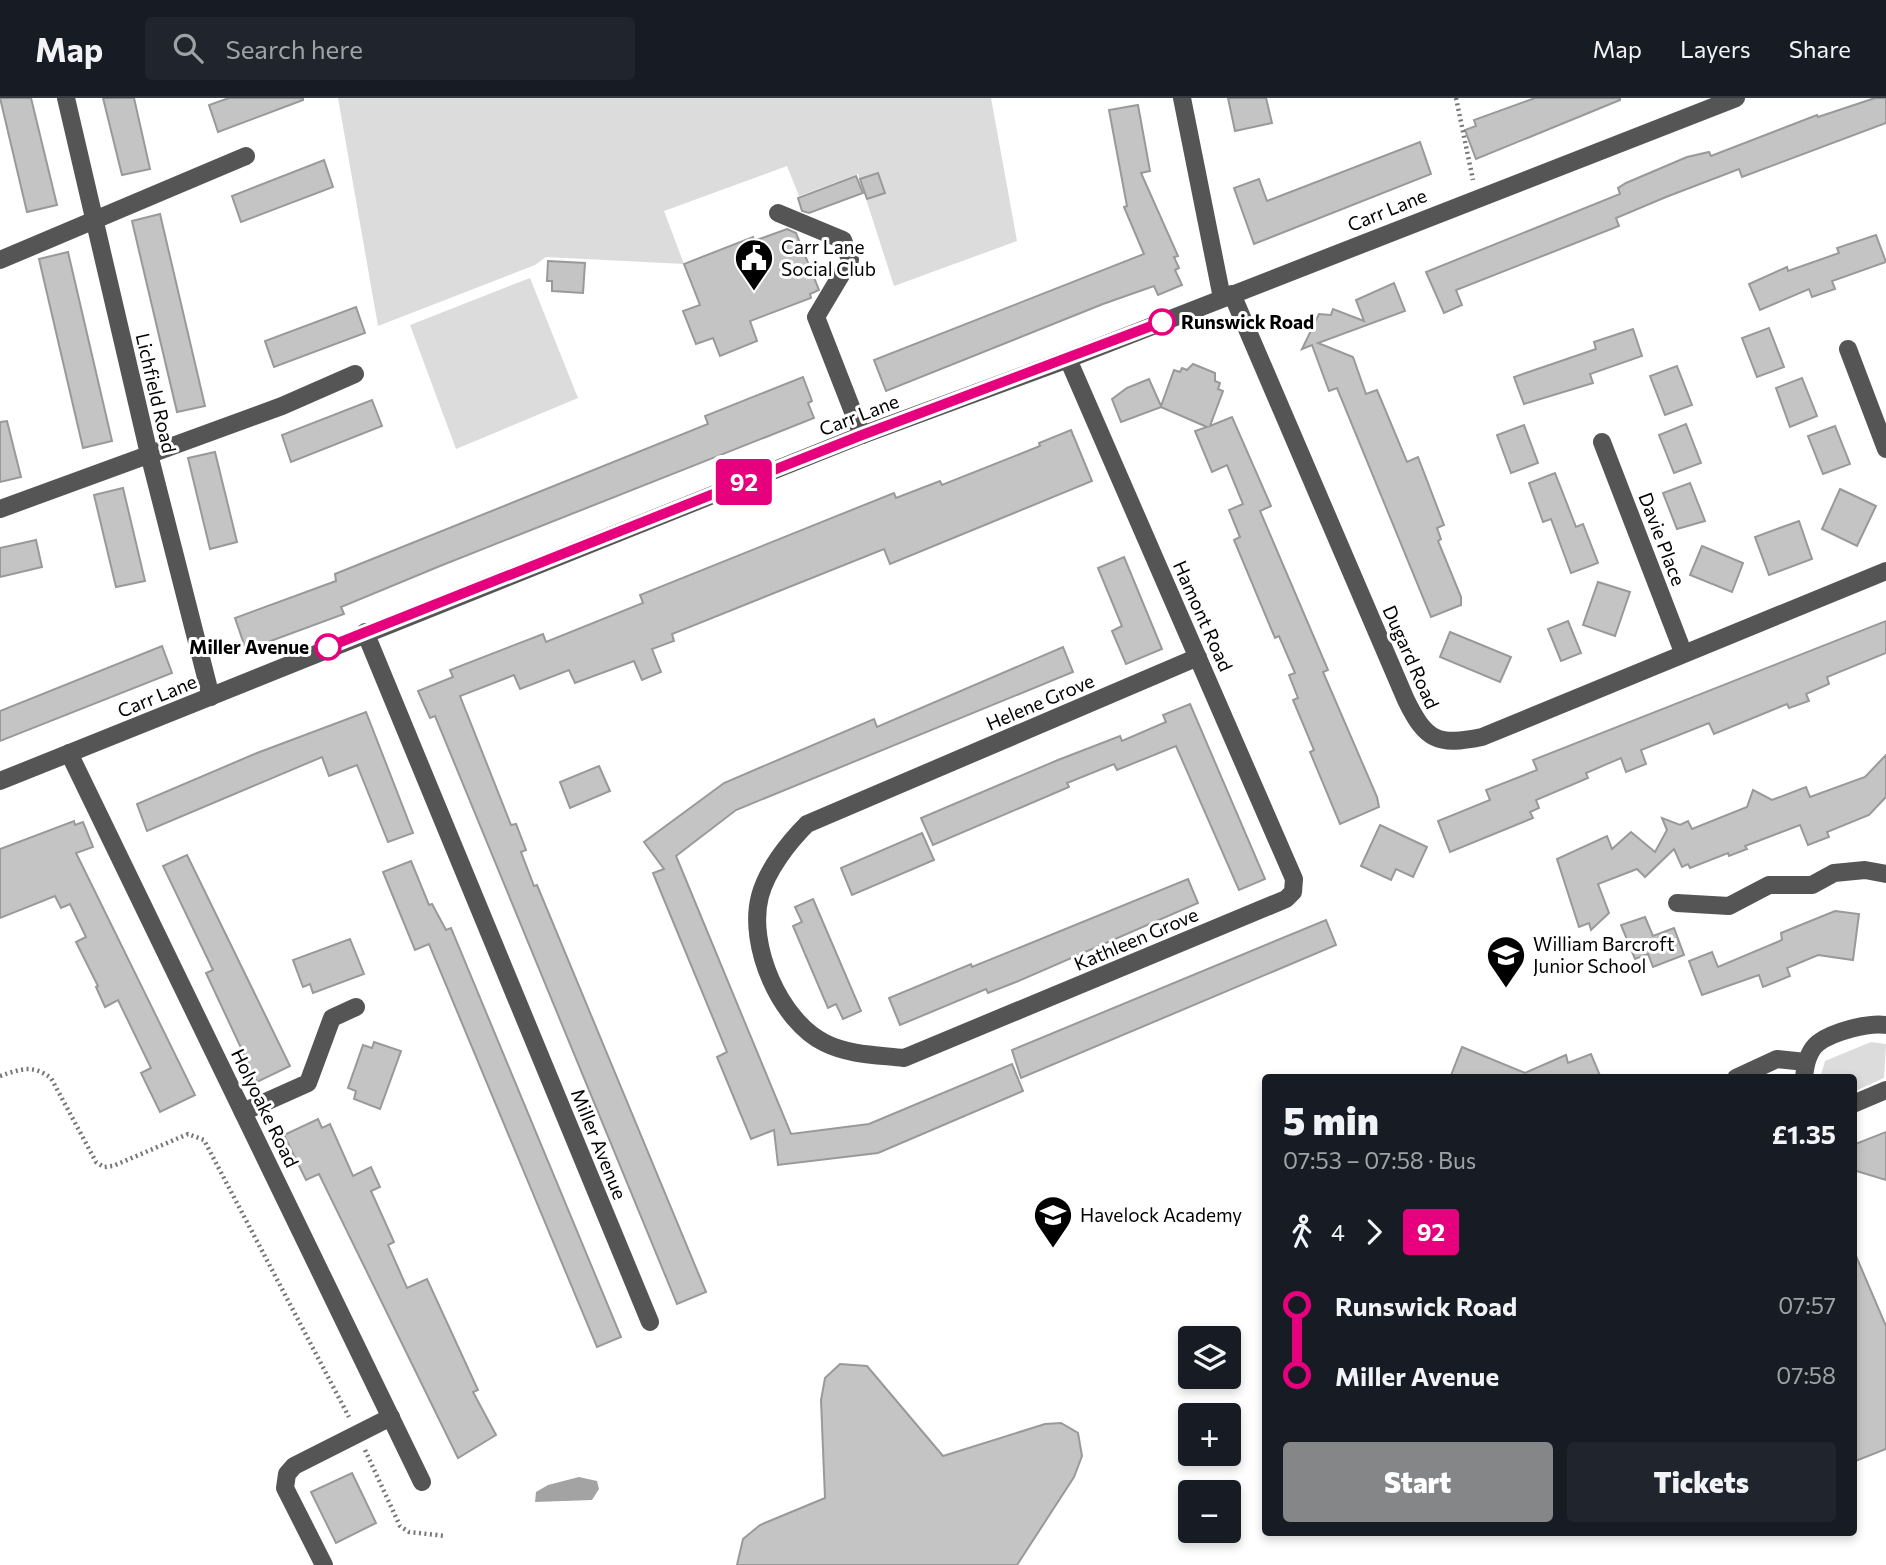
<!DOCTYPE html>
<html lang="en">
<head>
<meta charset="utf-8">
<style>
	body { margin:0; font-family:Commissioner,sans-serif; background:#20242c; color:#f1f3f6; height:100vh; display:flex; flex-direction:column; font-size:26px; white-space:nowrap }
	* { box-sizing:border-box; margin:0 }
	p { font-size:23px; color:#9ea1a6 }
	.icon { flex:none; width:38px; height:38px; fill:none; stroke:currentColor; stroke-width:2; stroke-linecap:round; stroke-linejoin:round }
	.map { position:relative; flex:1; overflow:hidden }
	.sheet { position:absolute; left:1262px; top:976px; width:595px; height:462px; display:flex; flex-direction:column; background:#171b24; border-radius:7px; box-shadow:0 4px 10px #0003 }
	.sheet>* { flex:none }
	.badge { padding:0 14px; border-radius:5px; font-size:24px; line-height:46px }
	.buttons { position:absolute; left:1178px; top:1228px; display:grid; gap:14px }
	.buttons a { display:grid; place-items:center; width:63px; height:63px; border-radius:7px; background:#171b24; box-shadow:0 4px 10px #0003; font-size:35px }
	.map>.badge { position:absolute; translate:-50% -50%; box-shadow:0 0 0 4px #fff }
	.legs { display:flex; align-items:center; gap:10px; height:77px; padding:0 21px; font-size:23px }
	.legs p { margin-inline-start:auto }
	.summary { display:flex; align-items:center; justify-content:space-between; height:119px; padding:0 21px }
	h1 { font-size:38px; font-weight:800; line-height:52px }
	.action { display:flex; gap:14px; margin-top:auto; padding:14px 21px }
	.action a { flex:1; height:80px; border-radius:7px; background:#858687; color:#fff; font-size:28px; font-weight:800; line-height:80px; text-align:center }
	.action a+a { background:#20242c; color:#f1f3f6 }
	ul { padding:0 21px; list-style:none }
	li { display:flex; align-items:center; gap:24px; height:70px; font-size:26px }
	li i { display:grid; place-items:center; width:10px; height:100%; margin:0 9px; background:currentColor }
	li i::after { content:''; width:18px; height:18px; margin:-9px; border:5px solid; border-radius:50%; background:#171b24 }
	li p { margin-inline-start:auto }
	li:first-child i { background:linear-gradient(#0000 50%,currentColor 0) }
	li:last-child i { background:linear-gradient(currentColor 50%,#0000 0) }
	header { display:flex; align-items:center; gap:42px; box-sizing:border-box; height:98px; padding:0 35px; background:#171b24; border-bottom:2px solid #363941 }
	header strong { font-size:33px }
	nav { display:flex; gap:38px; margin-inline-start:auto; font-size:24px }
	.search { width:490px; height:63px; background:#20242c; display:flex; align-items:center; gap:18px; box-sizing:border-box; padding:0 24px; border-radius:7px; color:#9ea1a6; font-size:26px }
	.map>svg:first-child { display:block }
	.grass { fill:#dcdcdc }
	.water { fill:#a3a3a3 }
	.building { fill:#c4c4c4; stroke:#999; stroke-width:2 }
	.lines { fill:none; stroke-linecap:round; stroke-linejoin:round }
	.path { stroke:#777; stroke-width:4.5; stroke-dasharray:2 3.5; stroke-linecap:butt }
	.minor { stroke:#555; stroke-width:18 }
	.line-1-casing { stroke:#fff; stroke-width:16 }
	.line-1 { stroke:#e6007e; stroke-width:10 }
	.stop-1-dot { fill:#fff; stroke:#e6007e; stroke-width:3.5 }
	.labels { text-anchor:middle; stroke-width:6; stroke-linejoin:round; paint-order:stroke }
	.street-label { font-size:19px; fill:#000; stroke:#fff }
	.poi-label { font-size:19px; fill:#000; stroke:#fff; text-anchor:start }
	.stop-label { font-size:19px; font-weight:bold; fill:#000; stroke:#fff; text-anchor:start }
</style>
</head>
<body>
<header>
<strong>Map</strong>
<div class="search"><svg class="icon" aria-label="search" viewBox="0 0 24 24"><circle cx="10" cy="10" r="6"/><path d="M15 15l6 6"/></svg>Search here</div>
<nav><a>Map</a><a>Layers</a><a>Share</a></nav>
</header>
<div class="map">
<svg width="1886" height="1467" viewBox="0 0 1886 1467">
	<rect width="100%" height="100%" fill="#fff"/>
	<g class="grass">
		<path d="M338,0H991L1017,143L894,188L858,76L799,98L787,68L664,113L684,166L546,159L535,167L378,228Z"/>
		<path d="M530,180L578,300L456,351L410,227Z"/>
		<path d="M1871,944L1886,946L1884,980L1853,994V980H1820L1825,963Z"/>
	</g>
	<path class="water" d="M579,1379L597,1383L599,1391L592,1402L535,1404L536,1394L548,1387Z"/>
	<g class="building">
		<path d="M0,0H31L57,107L27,114Z"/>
		<path d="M103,0H134L150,71L122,77Z"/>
		<path d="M229,0H303V2L218,34L209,7Z"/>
		<path d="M1228,0H1266L1272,25L1235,33Z"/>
		<path d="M1535,0H1620V2L1476,61L1465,32L1476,28L1474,22Z"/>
		<path d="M1875,0H1886V25L1742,79L1739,71L1666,99L1616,120L1619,128L1456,192L1462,207L1444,215L1426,174L1620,96L1618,90L1626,85L1687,59L1709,54L1711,58L1817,17L1818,19Z"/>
		<path d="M1138,7L1150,73L1141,75L1178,158L1174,159L1179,170L1175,172L1182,187L1158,197L1154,188L1103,206L886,293L874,262L1144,156L1124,109L1127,108L1109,12Z"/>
		<path d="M1420,44L1431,76L1254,146L1234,90L1259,81L1267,103Z"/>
		<path d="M324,62L333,89L241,124L232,98Z"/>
		<path d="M878,75L885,95L867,101L860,81Z"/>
		<path d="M856,78L863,95L809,115L802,113L798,100Z"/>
		<path d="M160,116L205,308L177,314L132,123Z"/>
		<path d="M787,131L796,135L819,192L810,196L811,200L750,223L757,243L720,258L713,240L696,246L683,213L700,207L684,166L753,139L754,143Z"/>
		<path d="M1876,137L1886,164L1832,183L1835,191L1812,199L1809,191L1760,212L1749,186L1787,169L1788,173L1839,155L1837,150Z"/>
		<path d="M68,154L112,343L83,350L39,161Z"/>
		<path d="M548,163L585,165L583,195L552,193V183H547Z"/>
		<path d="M1394,185L1405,213L1318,245L1353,259L1366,296L1377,292L1407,364L1418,359L1444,427L1437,430L1441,441L1438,443L1461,499V507L1431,519L1337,290L1329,293L1312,247L1302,251L1319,216L1331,217L1333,211L1364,223L1356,202Z"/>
		<path d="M356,209L365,235L274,269L265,243Z"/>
		<path d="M1769,230L1784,269L1757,279L1742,240Z"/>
		<path d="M1633,231L1642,258L1590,276L1593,285L1524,306L1514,279L1596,251L1594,244Z"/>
		<path d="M1193,266L1215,275V283L1220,285L1218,291L1223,293L1210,328L1232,319L1271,408L1260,413L1328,572L1323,574L1377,699L1379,709L1340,726L1310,654L1314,652L1293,602L1298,600L1289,577L1295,575L1279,538L1275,540L1234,442L1240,439L1229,412L1243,406L1227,367L1212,374L1195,333L1207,329L1161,309L1121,324L1112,301L1127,290L1149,281L1161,308L1174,272L1180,274L1182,270L1187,272Z"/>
		<path d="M1677,268L1692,307L1665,317L1650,278Z"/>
		<path d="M803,279L812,303L808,305L814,320L440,468L341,509L344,516L246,552L235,520L336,483L335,476L708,326L705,318Z"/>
		<path d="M1802,280L1817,318L1790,329L1776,290Z"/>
		<path d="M372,302L382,328L291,364L282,337Z"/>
		<path d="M7,323L21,379L0,384V324Z"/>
		<path d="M1686,326L1701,365L1674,375L1659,337Z"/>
		<path d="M1524,327L1538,365L1511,375L1497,337Z"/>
		<path d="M1835,328L1850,366L1823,376L1808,338Z"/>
		<path d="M1071,332L1092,383L890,466L884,451L672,536L674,543L652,551L661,574L642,582L634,563L575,585L569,572L520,591L514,577L460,598L511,727L516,726L526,752L521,754L534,788L537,787L706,1194L677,1206L435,618L430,620L418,593L453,579L450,572L543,536L546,544L643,505L640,497L894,395L896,400L940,383L942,387L1040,348L1039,345Z"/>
		<path d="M215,354L237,444L210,451L188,360Z"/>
		<path d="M1555,375L1576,429L1583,426L1598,465L1571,475L1551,421L1543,424L1529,385Z"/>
		<path d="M1690,385L1705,423L1677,431L1663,395Z"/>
		<path d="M123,390L145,483L116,489L94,397Z"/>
		<path d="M1840,391L1876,408L1857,448L1822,431Z"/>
		<path d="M1799,423L1812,461L1769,477L1755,439Z"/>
		<path d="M36,442L42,469L0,479V450Z"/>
		<path d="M1702,448L1743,465L1732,494L1690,477Z"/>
		<path d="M1124,459L1162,551L1126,566L1112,533L1122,528L1098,470Z"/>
		<path d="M1598,484L1630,494L1615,538L1583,527Z"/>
		<path d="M1568,523L1581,555L1561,563L1548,531Z"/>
		<path d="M1886,523V555L1827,579L1829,586L1806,596L1809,603L1789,610L1787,606L1714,636L1709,625L1641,652L1646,666L1626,674L1621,660L1586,675L1588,680L1536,702L1539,710L1530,714L1533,720L1450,754L1438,723L1490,702L1486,692L1537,672L1533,662Z"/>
		<path d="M1450,534L1511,559L1500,584L1440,559Z"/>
		<path d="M162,548L172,575L0,643V613Z"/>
		<path d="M1063,549L1073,574L736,712L676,758L791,1036L869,1026L1012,966L1023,993L878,1055L778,1067L774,1032L751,1041L717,959L727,954L653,775L664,771L644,744L724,685L874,621L877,629Z"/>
		<path d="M1190,606L1265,781L1239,792L1176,648L1117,672L1114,666L1067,685L1069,689L933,747L921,720L1058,662L1120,638L1122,643L1166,624L1163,617Z"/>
		<path d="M366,614L413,735L388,744L357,667L329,678L322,659L147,733L137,706L257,655Z"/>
		<path d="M1886,657V699L1869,717L1827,734L1829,739L1808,747L1800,727L1745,748L1747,751L1729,758L1728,755L1690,770L1688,766L1682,769L1674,751L1645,779L1637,771L1598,786L1609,815L1591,832L1589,825L1579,829L1557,761L1607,738L1612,751L1631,734L1655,754L1667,732L1662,720L1680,727L1688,723L1692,731L1747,709L1753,692L1772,702L1806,689L1810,699L1865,679Z"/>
		<path d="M599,668L610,693L570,710L560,684Z"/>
		<path d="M74,723L75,727L83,724L93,749L76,755L195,997L160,1014L141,975L151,970L118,902L105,909L96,889L98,888L76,844L86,839L70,806L61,810L55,798L0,820V751Z"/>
		<path d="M1380,727L1427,749L1413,779L1396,771L1391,782L1361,768Z"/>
		<path d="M922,735L934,762L852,797L841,770Z"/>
		<path d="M187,757L290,968L257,984L206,875L213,872L163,768Z"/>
		<path d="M411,763L429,807L432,806L446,832L451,830L621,1239L597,1249L429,846L415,852L383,774Z"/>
		<path d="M1188,781L1198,805L1016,884L988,895L986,891L900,927L889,900L971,866L972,869Z"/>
		<path d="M813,801L861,913L843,921L836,906L828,910L793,828L802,824L795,809Z"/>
		<path d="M1835,813L1859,816L1853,862L1818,857L1787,870L1790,878L1763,889L1759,877L1702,897L1689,863L1712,854L1718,869L1782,842L1781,835Z"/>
		<path d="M1645,819L1653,838L1674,830L1684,857L1653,869L1648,856L1635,861L1621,827Z"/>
		<path d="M1326,822L1336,847L1021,980L1012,952Z"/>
		<path d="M350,841L364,876L313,895L310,886L303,889L293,862Z"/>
		<path d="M374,944L401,953L380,1011L354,1001L356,993L348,990L363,947L372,950Z"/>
		<path d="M1462,949L1525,975L1566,957L1568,965L1591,956L1601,980H1450Z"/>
		<path d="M318,1021L322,1030L330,1026L353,1078L371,1069L380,1089L371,1093L394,1144L388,1147L407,1190L427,1181L478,1292L473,1294L496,1337L458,1360L319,1076L306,1082L284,1037Z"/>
		<path d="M1886,1034V1082L1853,1072V1047Z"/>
		<path d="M1853,1151L1886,1228V1351L1853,1364Z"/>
		<path d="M840,1266L867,1268L943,1358L1045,1326L1061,1325L1078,1335L1082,1358L1074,1379L1017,1467H737L743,1441L760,1427L825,1400L821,1302L825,1280Z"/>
		<path d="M352,1375L376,1425L336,1445L311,1394Z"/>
	</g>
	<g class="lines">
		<g class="path">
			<path d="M1456,0L1473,82"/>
			<path d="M0,978C21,971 32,966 51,980L96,1064L104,1069L113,1068L188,1036L204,1042L349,1319"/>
			<path d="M365,1352L400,1428L409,1434L446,1438"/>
		</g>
		<g class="minor">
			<path d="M66,0L149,356L211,599"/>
			<path d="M1182,0L1222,200"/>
			<path d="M778,115L843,142L850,162L816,219L862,337"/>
			<path d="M0,162L246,58"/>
			<path d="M1232,196L1406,602C1426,643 1438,648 1482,639L1886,473"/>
			<path d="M1848,251L1886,351"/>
			<path d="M1068,261L1294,781L1293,794L1286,801L904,960C878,957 849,957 825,945C780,923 747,847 760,798C767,772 788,745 807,726L1198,559"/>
			<path d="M1602,344L1683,554"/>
			<path d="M0,411L282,308L355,276"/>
			<path d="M365,534L650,1224"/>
			<path d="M69,655L422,1384"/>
			<path d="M0,683L862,337L1068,261L1736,0"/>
			<path d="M1677,805L1729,808L1769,787H1812L1834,775L1865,772L1886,776"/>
			<path d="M1736,980L1777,961L1806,964"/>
			<path d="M1804,980C1805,968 1808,953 1818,945C1832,934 1869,924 1886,927"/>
			<path d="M1853,1006L1886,992"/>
			<path d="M243,1014L308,985L332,920L356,909"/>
			<path d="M324,1467L285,1390L287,1376L294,1368L391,1319"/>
		</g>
	</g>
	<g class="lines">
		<g class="line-1-casing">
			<path id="line-1" d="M328,549L862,337L1162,224"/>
		</g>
		<use href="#line-1" class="line-1"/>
	</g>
	<defs>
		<g id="civic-pin" transform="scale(2.0125)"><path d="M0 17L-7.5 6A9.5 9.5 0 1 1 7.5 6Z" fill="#000" stroke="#fff"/><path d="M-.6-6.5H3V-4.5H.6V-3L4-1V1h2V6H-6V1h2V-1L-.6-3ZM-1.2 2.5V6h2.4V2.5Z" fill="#fff"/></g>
		<g id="school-pin" transform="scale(2.0125)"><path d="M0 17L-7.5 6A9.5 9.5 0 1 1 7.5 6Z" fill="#000" stroke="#fff"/><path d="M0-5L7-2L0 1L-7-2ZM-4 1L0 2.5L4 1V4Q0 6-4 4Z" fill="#fff"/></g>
	</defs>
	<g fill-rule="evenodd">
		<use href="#civic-pin" x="754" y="160"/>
		<use href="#school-pin" x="1506" y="857"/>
		<use href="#school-pin" x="1053" y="1117"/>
	</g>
	<g class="stop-1-dot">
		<circle cx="1162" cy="224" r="12"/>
		<circle cx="328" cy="549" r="12"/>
	</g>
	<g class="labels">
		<g class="street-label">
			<text transform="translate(1387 112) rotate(-22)" y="7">Carr Lane</text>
			<text transform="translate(156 295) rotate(77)" y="7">Lichfield Road</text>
			<text transform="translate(859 317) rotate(-21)" y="7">Carr Lane</text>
			<text transform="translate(1662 441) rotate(69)" y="7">Davie Place</text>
			<text transform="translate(1203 518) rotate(66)" y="7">Hamont Road</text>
			<text transform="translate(1411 559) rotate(66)" y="7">Dugard Road</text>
			<text transform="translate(157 598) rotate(-22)" y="7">Carr Lane</text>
			<text transform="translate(1040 604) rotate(-23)" y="7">Helene Grove</text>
			<text transform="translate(1136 841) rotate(-23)" y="7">Kathleen Grove</text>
			<text transform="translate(265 1010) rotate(64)" y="7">Holyoake Road</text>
			<text transform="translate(599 1046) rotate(68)" y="7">Miller Avenue</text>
		</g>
		<g class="poi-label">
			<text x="781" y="156">Carr Lane<tspan x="781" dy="22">Social Club</tspan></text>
			<text x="1533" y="853">William Barcroft<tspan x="1533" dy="22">Junior School</tspan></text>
			<text x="1080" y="1124">Havelock Academy</text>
		</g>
		<g class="stop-label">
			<text x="1181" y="231">Runswick Road</text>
			<text x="309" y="556" text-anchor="end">Miller Avenue</text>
		</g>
	</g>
</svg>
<div class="buttons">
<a><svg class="icon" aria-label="layers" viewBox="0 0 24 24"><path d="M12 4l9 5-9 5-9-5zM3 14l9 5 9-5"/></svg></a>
<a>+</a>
<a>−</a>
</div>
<b class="badge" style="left:744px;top:384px;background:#e6007e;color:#fff">92</b>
<section class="sheet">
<div class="summary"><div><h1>5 min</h1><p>07:53 – 07:58 · Bus</p></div><b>£1.35</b></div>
<div class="legs"><svg class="icon" aria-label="walk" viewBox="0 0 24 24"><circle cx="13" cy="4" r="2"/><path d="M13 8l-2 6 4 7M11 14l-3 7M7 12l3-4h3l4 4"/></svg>4<svg class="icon" aria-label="forward" viewBox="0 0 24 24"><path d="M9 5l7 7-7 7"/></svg><b class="badge" style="background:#e6007e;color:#fff">92</b></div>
<ul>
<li><i style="color:#e6007e"></i><b>Runswick Road</b><p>07:57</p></li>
<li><i style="color:#e6007e"></i><b>Miller Avenue</b><p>07:58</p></li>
</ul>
<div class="action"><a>Start</a><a>Tickets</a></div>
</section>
</div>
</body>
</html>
